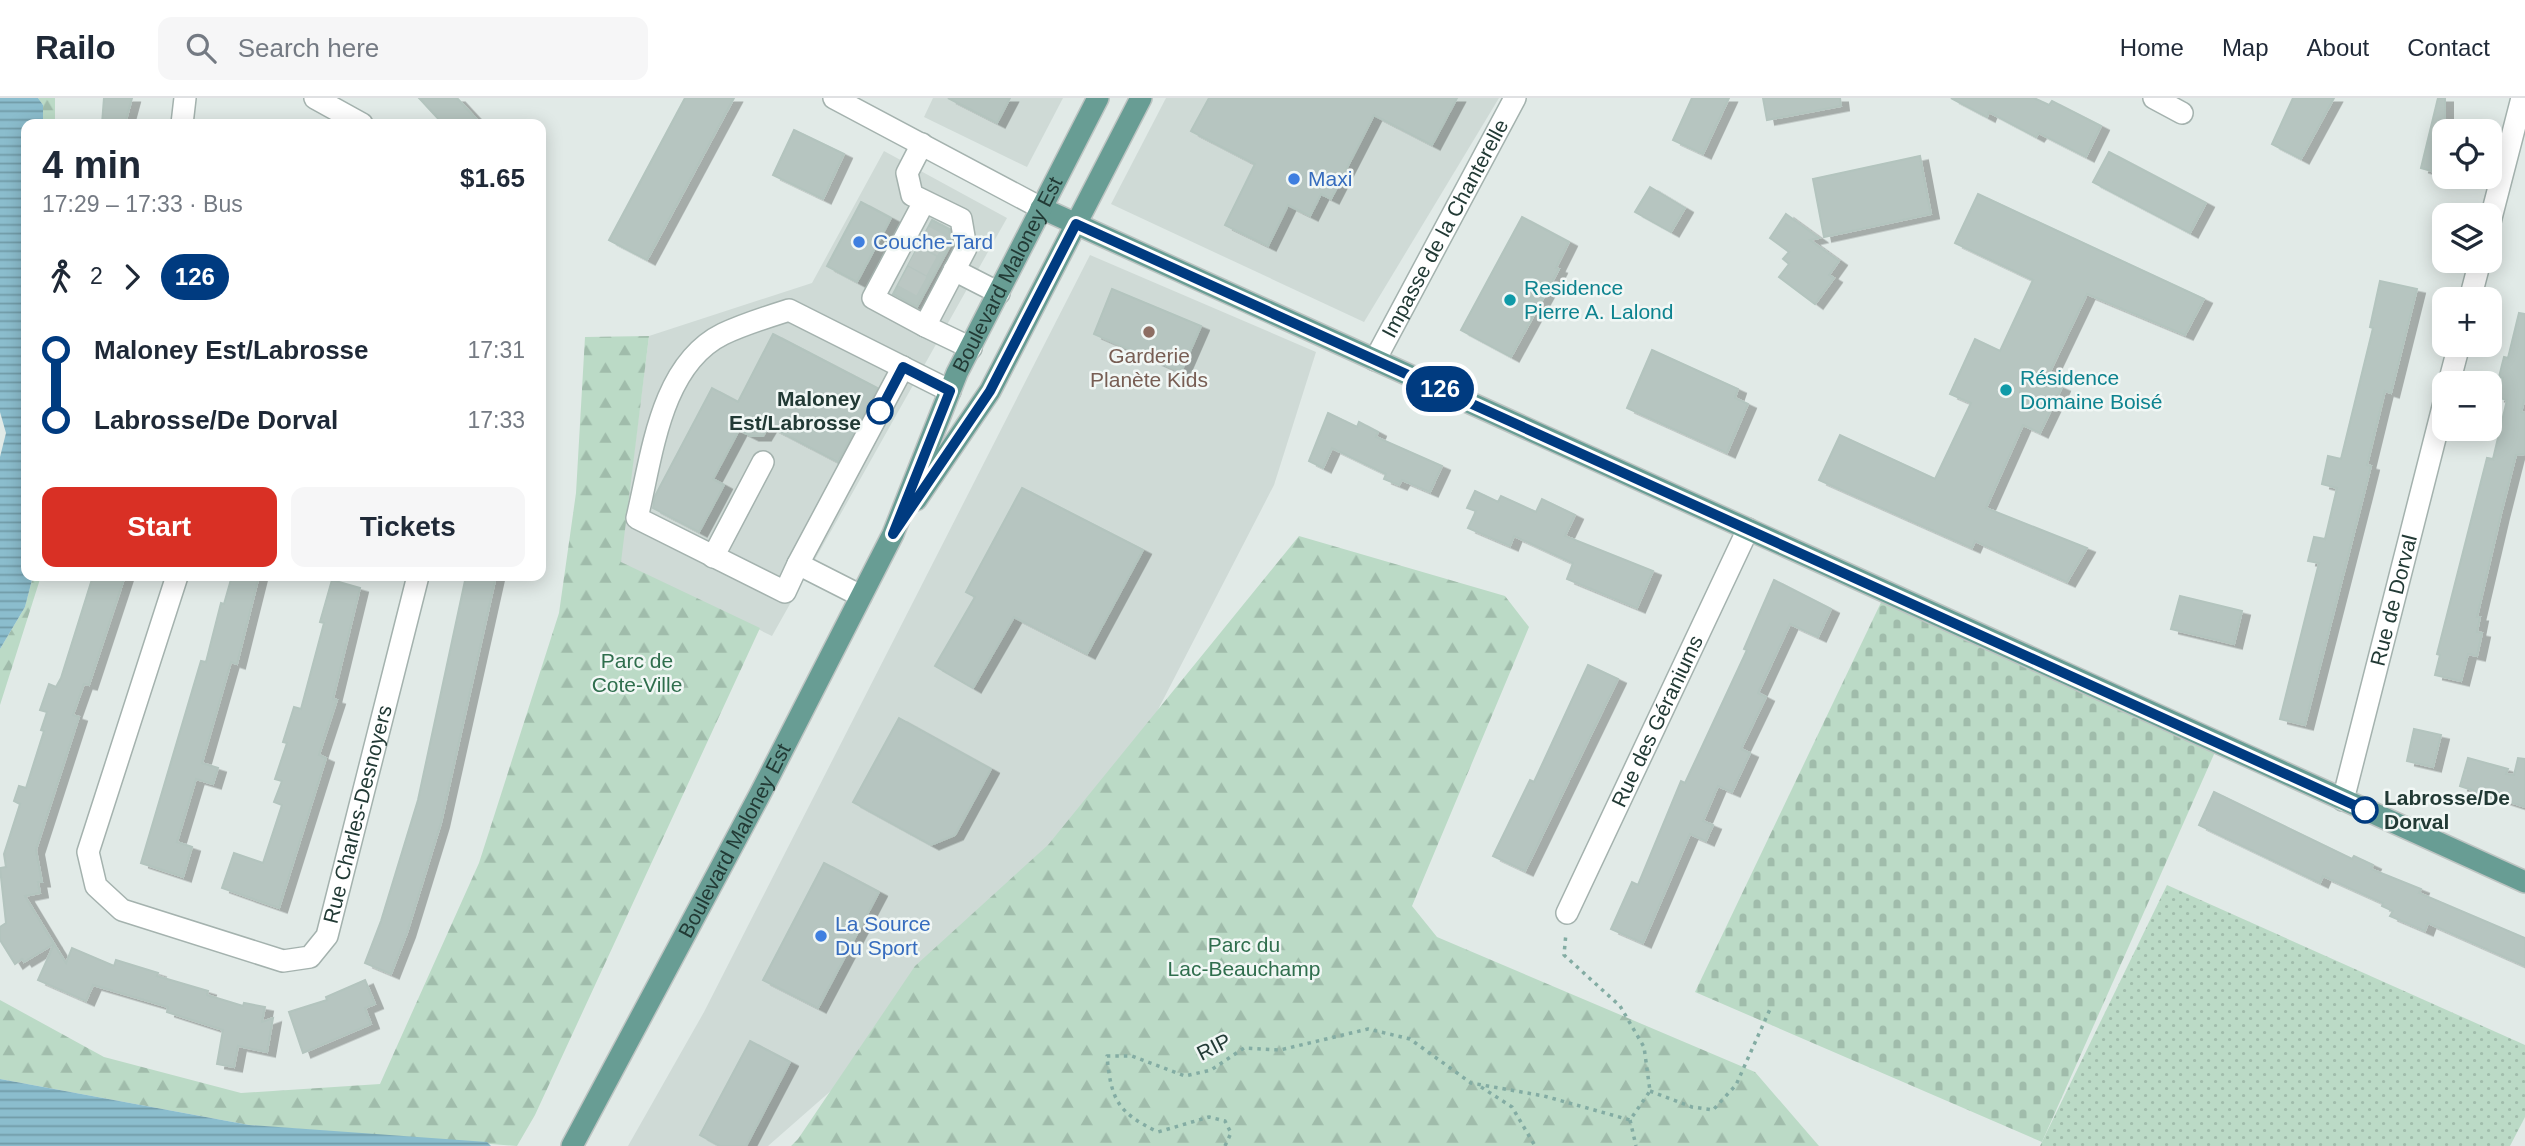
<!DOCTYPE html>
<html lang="en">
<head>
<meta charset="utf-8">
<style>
	body { margin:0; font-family:Arial,sans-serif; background:#f6f6f7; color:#1f2937; height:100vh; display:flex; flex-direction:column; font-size:26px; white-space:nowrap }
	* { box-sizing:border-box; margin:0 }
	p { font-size:23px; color:#747a83 }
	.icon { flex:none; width:38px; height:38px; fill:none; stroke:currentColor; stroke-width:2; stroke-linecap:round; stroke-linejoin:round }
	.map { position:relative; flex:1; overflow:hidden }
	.details { position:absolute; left:21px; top:21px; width:525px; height:462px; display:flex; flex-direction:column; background:#fff; border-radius:14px; box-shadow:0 4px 18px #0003 }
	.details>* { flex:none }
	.badge { padding:0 14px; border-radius:23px; font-size:24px; line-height:46px }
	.tools { position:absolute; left:2432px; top:21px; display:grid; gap:14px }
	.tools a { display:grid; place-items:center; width:70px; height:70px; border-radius:14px; background:#fff; box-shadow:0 4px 18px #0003; font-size:35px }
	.map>.badge { position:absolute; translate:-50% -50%; box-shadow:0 0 0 4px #fff }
	.legs { display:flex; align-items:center; gap:10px; height:77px; padding:0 21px; font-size:23px }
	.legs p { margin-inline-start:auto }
	.summary { display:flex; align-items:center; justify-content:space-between; height:119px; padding:0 21px }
	h1 { font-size:38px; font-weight:600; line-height:52px }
	.button { display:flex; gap:14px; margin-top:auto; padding:14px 21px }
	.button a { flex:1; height:80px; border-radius:14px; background:#d93025; color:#fff; font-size:28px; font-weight:600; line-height:80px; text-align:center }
	.button a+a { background:#f6f6f7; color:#1f2937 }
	ul { padding:0 21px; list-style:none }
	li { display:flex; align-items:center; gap:24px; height:70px; font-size:26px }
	li i { display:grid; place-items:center; width:10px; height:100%; margin:0 9px; background:currentColor }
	li i::after { content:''; width:18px; height:18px; margin:-9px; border:5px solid; border-radius:50%; background:#fff }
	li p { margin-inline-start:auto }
	li:first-child i { background:linear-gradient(#0000 50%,currentColor 0) }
	li:last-child i { background:linear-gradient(currentColor 50%,#0000 0) }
	header { display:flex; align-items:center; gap:42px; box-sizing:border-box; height:98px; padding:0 35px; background:#fff; border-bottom:2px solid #e0e1e3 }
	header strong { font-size:33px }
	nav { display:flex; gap:38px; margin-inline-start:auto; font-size:24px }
	.search { width:490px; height:63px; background:#f6f6f7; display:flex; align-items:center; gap:18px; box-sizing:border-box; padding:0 24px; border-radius:14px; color:#747a83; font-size:26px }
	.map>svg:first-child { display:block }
	.built { fill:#cfdad6 }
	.green { fill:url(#green-dots) }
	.forest { fill:url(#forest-firs) }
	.cemetery { fill:url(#cemetery-stones) }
	.water { fill:url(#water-rules) }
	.building { fill:#b6c5c0; stroke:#b3c4be; stroke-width:2; filter:url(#shadow) }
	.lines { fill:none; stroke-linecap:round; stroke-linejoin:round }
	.minor-tunnel { stroke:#bbc7c3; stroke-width:21; stroke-dasharray:21 10; stroke-linecap:butt }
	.minor-casing { stroke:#a4b2ae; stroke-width:24 }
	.major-casing { stroke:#bdc4c2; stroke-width:24 }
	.path { stroke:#83aca3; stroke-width:3.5; stroke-dasharray:3.5 5; stroke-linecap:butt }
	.minor { stroke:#fff; stroke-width:21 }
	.major { stroke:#689d94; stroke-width:21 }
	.line-1-casing { stroke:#fff; stroke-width:16 }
	.line-1 { stroke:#003b80; stroke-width:10 }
	.shop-dot { fill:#3f7fe0; stroke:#f1f7f5; stroke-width:2.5 }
	.culture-dot { fill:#0f9aa8; stroke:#f1f7f5; stroke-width:2.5 }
	.education-dot { fill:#8d6e63; stroke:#f1f7f5; stroke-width:2.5 }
	.stop-1-dot { fill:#fff; stroke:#003b80; stroke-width:3.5 }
	.labels { text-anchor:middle; stroke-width:5; stroke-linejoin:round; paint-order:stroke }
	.shop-label { font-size:21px; fill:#366cbe; stroke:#f1f7f5; text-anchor:start }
	.street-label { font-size:21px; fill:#223a35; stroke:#f1f7f5 }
	.culture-label { font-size:21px; fill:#0d838f; stroke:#f1f7f5; text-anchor:start }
	.education-label { font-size:21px; fill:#785e54; stroke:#f1f7f5 }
	.stop-label { font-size:21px; font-weight:bold; fill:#223a35; stroke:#f1f7f5; text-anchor:end }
	.park-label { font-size:21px; fill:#2f6e4d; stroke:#f1f7f5 }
</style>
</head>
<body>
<header>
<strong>Railo</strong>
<div class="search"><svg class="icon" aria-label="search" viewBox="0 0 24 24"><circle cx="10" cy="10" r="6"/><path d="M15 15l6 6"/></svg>Search here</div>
<nav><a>Home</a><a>Map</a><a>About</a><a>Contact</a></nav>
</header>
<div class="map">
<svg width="2525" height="1048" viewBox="0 0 2525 1048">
	<defs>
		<pattern id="green-dots" width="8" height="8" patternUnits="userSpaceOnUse" patternTransform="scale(1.75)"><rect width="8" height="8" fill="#bbdac6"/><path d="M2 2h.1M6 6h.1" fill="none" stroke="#a0bcab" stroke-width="1.8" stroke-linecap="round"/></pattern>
		<pattern id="forest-firs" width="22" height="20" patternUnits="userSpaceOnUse" patternTransform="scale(1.75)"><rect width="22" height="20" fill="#bbdac6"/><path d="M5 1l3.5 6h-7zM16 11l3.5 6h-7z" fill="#a0bcab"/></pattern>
		<pattern id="cemetery-stones" width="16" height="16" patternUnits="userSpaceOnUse" patternTransform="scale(1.75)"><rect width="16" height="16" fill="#bbdac6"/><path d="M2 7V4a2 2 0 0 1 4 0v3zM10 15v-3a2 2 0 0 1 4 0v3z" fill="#a0bcab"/></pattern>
		<pattern id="water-rules" width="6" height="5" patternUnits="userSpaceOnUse" patternTransform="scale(1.75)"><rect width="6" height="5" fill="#8bbdcd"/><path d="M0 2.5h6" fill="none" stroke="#719ba7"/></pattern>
		<filter id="shadow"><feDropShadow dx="8" dy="4.5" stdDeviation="0" flood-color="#0004"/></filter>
	</defs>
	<rect width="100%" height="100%" fill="#e1eae7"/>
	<g class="built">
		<path d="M933,0H1063L1027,69L924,19Z"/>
		<path d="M1166,0H1499L1364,224L1111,106Z"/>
		<path d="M884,53L1007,120L772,538L620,464L649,238L812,185Z"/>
		<path d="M1090,157L1316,254L1274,387L1069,784L768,1048H628L704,914Z"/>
	</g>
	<path class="green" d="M2167,787L2525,947V1019L2510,1048H2040Z"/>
	<g class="forest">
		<path d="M38,0H55V26H43V7Z"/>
		<path d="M649,238L621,464L760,530L535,1017L517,1048L249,1027L0,981V902L104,959L241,995L380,986L479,765L559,515L576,395L585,239Z"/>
		<path d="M1299,438L1505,498L1529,529L1412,808L1437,839L1755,974L1819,1048H791L798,1041L915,868L1048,747Z"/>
		<path d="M33,478H41L0,607V551L25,509Z"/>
	</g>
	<path class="cemetery" d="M1886,494L2219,645L2042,1044L1695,894Z"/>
	<g class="water">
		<path d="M0,0H38L43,7V26H26V478H33L25,509L0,551V359L6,335L0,314Z"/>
		<path d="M0,981L249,1027L487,1044L491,1048H0Z"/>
	</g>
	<g class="building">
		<path d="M104,0H132L125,26H102Z"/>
		<path d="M419,0H457L481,26H443Z"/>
		<path d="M685,0H734L647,162L609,142Z"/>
		<path d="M948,0H1010L997,25Z"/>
		<path d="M1209,0H1457L1432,47L1374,17L1331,101L1321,96L1310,118L1288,107L1268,148L1225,127L1255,66L1191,33Z"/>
		<path d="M1692,0H1729L1703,56L1673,42Z"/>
		<path d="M1763,0H1840L1841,8L1767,22Z"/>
		<path d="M1951,0H2034L2049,7L2052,3L2101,28L2086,59L2039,35L2036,39L1989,14L1987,19Z"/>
		<path d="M2293,0H2334L2301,61L2272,46Z"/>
		<path d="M2438,0H2445V77L2421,70Z"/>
		<path d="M794,32L844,56L823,101L773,77Z"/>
		<path d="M2109,54L2206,105L2190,135L2093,84Z"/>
		<path d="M1920,58L1931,116L1824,139L1813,81Z"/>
		<path d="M1650,89L1685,110L1671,134L1635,114Z"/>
		<path d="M1978,96L2204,201L2185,237L2087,196L2046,282L2062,289L2040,335L2023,327L1986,410L2087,450L2067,484L1975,443L1972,450L1819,382L1840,337L1935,381L1971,305L1950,296L1975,241L2000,253L2033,182L1955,145Z"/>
		<path d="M861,104L891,120L857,184L827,168Z"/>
		<path d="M1786,116L1819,140L1810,142L1839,163L1829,177L1834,180L1815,206L1779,179L1789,166L1783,161L1789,154L1770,140Z"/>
		<path d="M1522,119L1569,144L1556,170L1559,171L1511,259L1461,232Z"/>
		<path d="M932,122L949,131L952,144L917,209L893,196Z"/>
		<path d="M2380,183L2417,191L2391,295L2385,293L2367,367L2371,368L2364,396L2305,627L2280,621L2319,465L2308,463L2314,439L2325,441L2337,390L2322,386L2328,358L2341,361L2373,230L2370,229Z"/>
		<path d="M1112,191L1201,228L1181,274L1094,236Z"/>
		<path d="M2519,215L2525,216V300L2521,314L2525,315V356L2516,357L2501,416L2477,519H2480L2477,534L2482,535L2477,558L2468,556L2461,583L2435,577L2440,557L2437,556L2487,360L2493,361L2507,302L2497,299L2503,280L2499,279L2504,259L2508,260Z"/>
		<path d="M773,236L877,290L838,364L769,328L763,338H751L739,332L713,381L724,387L699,434L653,410L655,398L712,290L738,304Z"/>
		<path d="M1652,252L1738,291L1735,300L1748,306L1727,355L1627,310Z"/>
		<path d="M1328,315L1357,329L1359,324L1378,334L1376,339L1442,368L1430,394L1402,382L1399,387L1384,381L1386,376L1332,350L1323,370L1309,363Z"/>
		<path d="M1022,390L1143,452L1087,556L1014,519L973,590L935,568L975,499L966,494Z"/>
		<path d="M1475,393L1498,404L1501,398L1536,414L1542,401L1575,417L1565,438L1653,473L1637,510L1567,481L1573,465L1514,438L1510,448L1468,430L1476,413L1467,410Z"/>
		<path d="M93,478H125L89,587L84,586L73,617L79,619L36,752L42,784H38L40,795L25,798L54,846L24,864L22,861L15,866L0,842V829L6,825L0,770L6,769L4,756L20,706L14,703L19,688L26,690L44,633L41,632L47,614L40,612L49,586L56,589L61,580Z"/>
		<path d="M232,478H259L237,566L231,564L202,665L218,670L213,686L196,681L177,744L192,749L183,779L141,765L201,563L206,564L221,505L224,506Z"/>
		<path d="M466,478H496L441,725L407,835L391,876L365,865L381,823L418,702Z"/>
		<path d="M332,482L360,490L333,601L337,602L319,657L326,660L279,810L222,790L234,755L263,765L282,707L274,704L282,683L275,681L287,645L283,644L294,609L301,611L324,525L320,524Z"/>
		<path d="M1774,482L1831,511L1818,539L1790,526L1758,595L1766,599L1741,651L1750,655L1732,694L1718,688L1703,723L1713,727L1706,743L1690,736L1643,845L1611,831L1632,784L1638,787L1681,683L1685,685L1747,552L1744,551Z"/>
		<path d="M2180,498L2242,513L2234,546L2171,531Z"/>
		<path d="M1588,567L1618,581L1525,773L1493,758L1530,682L1534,684Z"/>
		<path d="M899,620L991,671L955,737L931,747L853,704Z"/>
		<path d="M2414,631L2441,637L2433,669L2407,663Z"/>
		<path d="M2468,660L2508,671L2506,676L2514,677L2518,660L2525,661V709L2460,688Z"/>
		<path d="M2214,694L2352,761L2354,758L2373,767L2371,771L2421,791L2419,795L2525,840V868L2428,825L2425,833L2390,818L2393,813L2382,808L2383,805L2323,778L2320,785L2199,727Z"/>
		<path d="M824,765L879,794L818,910L763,882Z"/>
		<path d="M54,846L66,865L72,850L114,868L116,862L158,875L157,878L208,893L207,897L243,908L244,905L265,909L262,924L273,920L267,954L238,948L234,969L217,966L223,932L167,914L168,909L93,887L86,903L38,882Z"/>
		<path d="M365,882L375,906L365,910L371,926L303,955L289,914L327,902L326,899Z"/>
		<path d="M750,943L790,964L746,1048H720L700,1037Z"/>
	</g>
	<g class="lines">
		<g class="minor-tunnel">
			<path d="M924,138L948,151"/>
			<path d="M913,158L937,171"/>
			<path d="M903,178L927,191"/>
		</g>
		<g class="minor-casing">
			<g id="minor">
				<path d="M315,0L362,26"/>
				<path d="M834,0L1041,110"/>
				<path d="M2154,0L2182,15"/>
				<path d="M182,26L185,0"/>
				<path d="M922,46L907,75L912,97L961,121L966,150L925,228L873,200L924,104"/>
				<path d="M2490,124L2522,0"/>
				<path d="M954,172L999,195"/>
				<path d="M2470,201L2480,163"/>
				<path d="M925,228L971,250"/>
				<path id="s1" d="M1375,262L1515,0"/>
				<path d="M2449,285L2459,247"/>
				<path d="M713,459L763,364"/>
				<path d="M798,466L903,269"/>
				<path id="s2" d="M177,478L88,754L96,788L122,812L283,863L310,859L327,838L418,478"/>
				<path d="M861,498L798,466L785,494L637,420C652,359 660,267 723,236C744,226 767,219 789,212L950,293"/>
				<path id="s3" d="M2343,702L2445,301"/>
				<path id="s4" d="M1567,815L1748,431"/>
			</g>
		</g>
		<g class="major-casing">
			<g id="major">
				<path d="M1041,110L2525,784"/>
				<path d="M916,402L990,293L1141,0"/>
				<path id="s5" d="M572,1048L759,698L893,436L957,275L1098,0"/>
			</g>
		</g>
		<g class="path">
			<path d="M1481,989L1512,1009L1535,1048"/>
			<path d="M1650,993L1692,1009L1713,1012L1736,987L1771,909"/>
			<path d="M1630,1022L1636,1048"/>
			<path d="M1225,1048L1231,1035L1225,1023L1209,1019L1158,1034C1118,1015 1111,1002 1107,958H1132L1185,978L1211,972L1244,950L1280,952L1368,931L1410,941L1471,985L1544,998L1630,1022L1650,993L1644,949L1620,908L1564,857L1566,835"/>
		</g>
		<use href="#minor" class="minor"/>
		<use href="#major" class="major"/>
	</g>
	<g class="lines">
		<g class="line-1-casing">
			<path id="line-1" d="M880,313L903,269L950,293L893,436L990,293L1076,126L2365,712"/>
		</g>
		<use href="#line-1" class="line-1"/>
	</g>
	<g class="shop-dot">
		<circle cx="1294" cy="81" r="7"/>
		<circle cx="859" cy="144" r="7"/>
		<circle cx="821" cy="838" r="7"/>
	</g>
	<g class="culture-dot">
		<circle cx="1510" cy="202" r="7"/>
		<circle cx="2006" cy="292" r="7"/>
	</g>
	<circle class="education-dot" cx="1149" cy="234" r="7"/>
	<g class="stop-1-dot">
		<circle cx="880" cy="313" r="12"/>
		<circle cx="2365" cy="712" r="12"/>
	</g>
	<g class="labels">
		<g class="shop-label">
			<text x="1308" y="88">Maxi</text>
			<text x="873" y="151">Couche-Tard</text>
			<text x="835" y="833">La Source<tspan x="835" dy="24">Du Sport</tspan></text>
		</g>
		<g class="street-label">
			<text dy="7" stroke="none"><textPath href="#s1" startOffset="149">Impasse de la Chanterelle</textPath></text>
			<text dy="7" stroke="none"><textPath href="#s5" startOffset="975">Boulevard Maloney Est</textPath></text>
			<text dy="7" stroke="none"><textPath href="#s3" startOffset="206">Rue de Dorval</textPath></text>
			<text dy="7" stroke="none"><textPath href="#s4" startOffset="212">Rue des Géraniums</textPath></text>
			<text dy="7" stroke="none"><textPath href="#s2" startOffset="709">Rue Charles-Desnoyers</textPath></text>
			<text dy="7" stroke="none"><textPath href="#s5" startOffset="346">Boulevard Maloney Est</textPath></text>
			<text transform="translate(1214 949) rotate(-27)" y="7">RIP</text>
		</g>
		<g class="culture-label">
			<text x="1524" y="197">Residence<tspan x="1524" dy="24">Pierre A. Lalond</tspan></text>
			<text x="2020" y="287">Résidence<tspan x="2020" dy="24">Domaine Boisé</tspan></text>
		</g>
		<g class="education-label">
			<text x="1149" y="265">Garderie<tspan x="1149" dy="24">Planète Kids</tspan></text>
		</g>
		<g class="stop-label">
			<text x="861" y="308">Maloney<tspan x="861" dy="24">Est/Labrosse</tspan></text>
			<text x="2384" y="707" text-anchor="start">Labrosse/De<tspan x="2384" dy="24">Dorval</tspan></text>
		</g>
		<g class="park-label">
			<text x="637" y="570">Parc de<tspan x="637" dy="24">Cote-Ville</tspan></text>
			<text x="1244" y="854">Parc du<tspan x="1244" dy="24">Lac-Beauchamp</tspan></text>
		</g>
	</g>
</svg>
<div class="tools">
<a><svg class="icon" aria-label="locate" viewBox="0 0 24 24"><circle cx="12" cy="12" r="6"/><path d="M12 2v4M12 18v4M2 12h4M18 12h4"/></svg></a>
<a><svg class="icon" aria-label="layers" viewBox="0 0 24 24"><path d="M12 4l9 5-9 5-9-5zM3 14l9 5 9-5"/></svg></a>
<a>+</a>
<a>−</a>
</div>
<b class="badge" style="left:1440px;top:291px;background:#003b80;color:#fff">126</b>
<section class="details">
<div class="summary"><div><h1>4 min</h1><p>17:29 – 17:33 · Bus</p></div><b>$1.65</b></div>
<div class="legs"><svg class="icon" aria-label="walk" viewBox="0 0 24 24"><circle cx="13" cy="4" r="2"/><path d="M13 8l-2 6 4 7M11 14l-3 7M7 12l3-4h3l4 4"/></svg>2<svg class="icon" aria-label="forward" viewBox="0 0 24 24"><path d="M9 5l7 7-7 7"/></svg><b class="badge" style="background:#003b80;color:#fff">126</b></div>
<ul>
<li><i style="color:#003b80"></i><b>Maloney Est/Labrosse</b><p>17:31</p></li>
<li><i style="color:#003b80"></i><b>Labrosse/De Dorval</b><p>17:33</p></li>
</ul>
<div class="button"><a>Start</a><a>Tickets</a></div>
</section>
</div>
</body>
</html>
